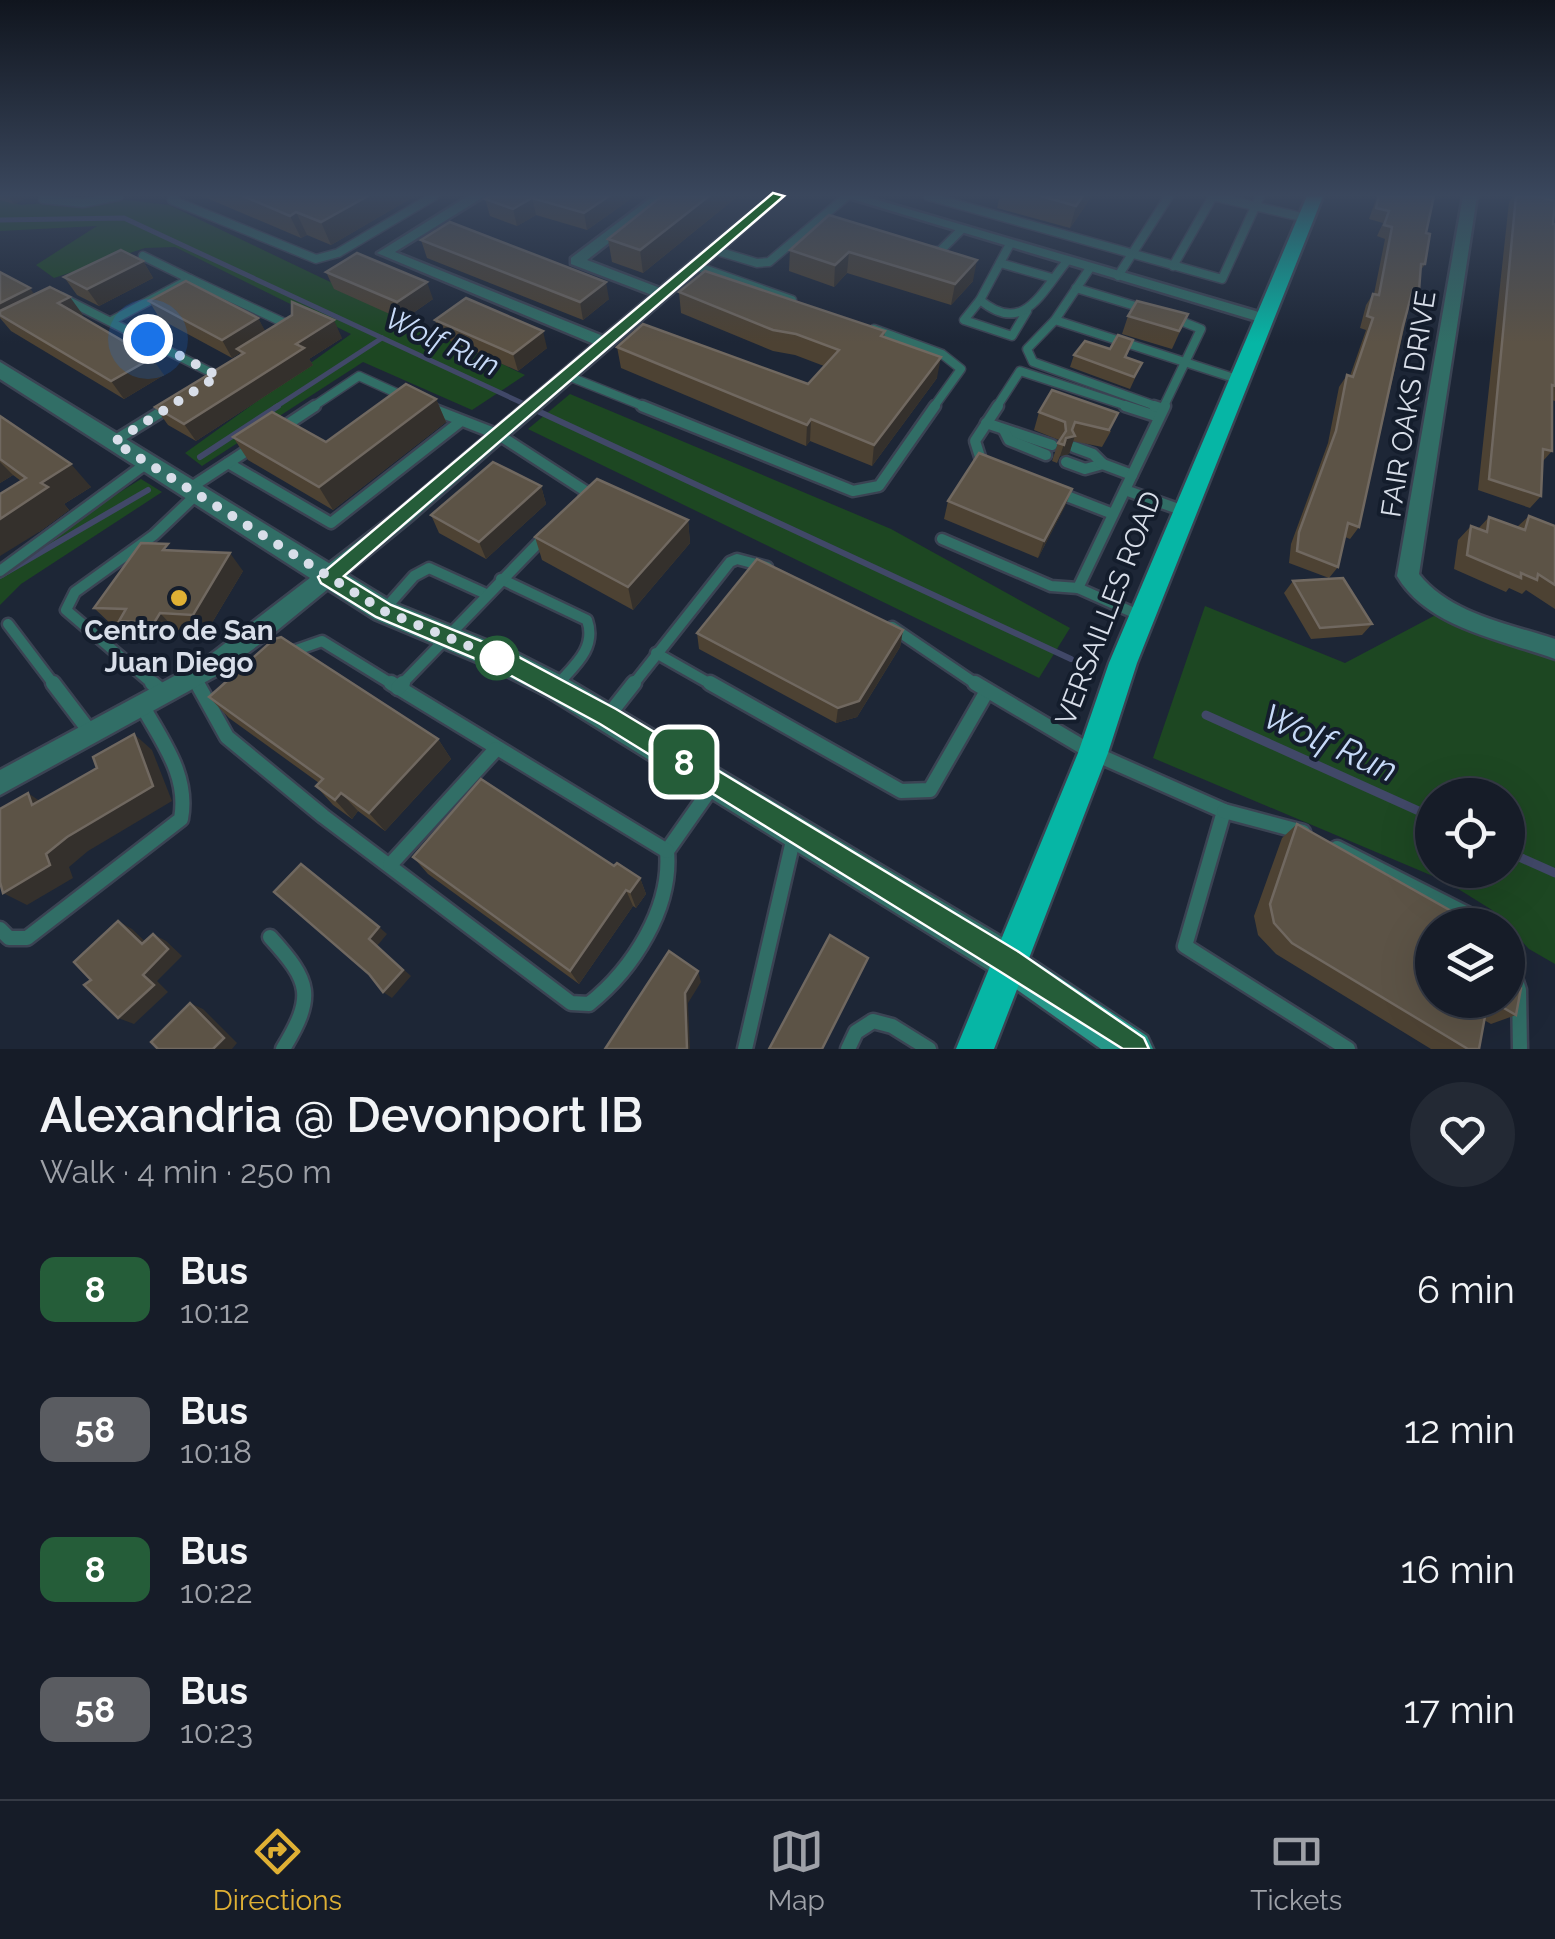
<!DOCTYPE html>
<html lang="en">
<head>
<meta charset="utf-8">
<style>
	body { margin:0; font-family:Raleway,sans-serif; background:#232934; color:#f1f3f6; height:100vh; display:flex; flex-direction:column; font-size:38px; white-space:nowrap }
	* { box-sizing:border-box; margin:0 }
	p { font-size:32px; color:#9ea1a8 }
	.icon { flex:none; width:55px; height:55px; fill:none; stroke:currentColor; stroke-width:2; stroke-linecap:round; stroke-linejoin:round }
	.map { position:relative; height:1049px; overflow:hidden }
	.side { display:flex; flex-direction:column; background:#161c28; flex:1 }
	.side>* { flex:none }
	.badge { padding:0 20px; border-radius:15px; font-size:35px; line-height:65px }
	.fabs { position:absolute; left:1415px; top:778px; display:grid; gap:20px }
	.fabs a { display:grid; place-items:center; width:110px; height:110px; border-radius:50%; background:#161c28; box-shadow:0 10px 40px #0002,0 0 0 2px #353a45; font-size:50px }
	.you { position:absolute; width:50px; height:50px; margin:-25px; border:8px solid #fff; border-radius:50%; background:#1a73e8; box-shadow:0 0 0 15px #1a73e833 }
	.map>.badge { position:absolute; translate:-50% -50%; box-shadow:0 0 0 5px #fff }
	.round { display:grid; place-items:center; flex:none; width:105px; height:105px; border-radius:52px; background:#232934 }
	.headline { display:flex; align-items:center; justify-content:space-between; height:170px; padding:0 40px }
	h1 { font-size:48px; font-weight:600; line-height:75px }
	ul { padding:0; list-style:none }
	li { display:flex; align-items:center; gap:30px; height:140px; padding:0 40px }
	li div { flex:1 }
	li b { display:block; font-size:38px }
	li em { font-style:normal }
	li .badge { min-width:110px; font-weight:700; text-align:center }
	.tab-bar { display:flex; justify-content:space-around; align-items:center; height:140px; border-top:2px solid #353a45; background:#161c28; font-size:28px; color:#9ea1a8 }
	.tab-bar a { display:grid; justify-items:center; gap:5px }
	.tab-bar .current { color:#dfb034 }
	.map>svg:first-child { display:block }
	.green { fill:#1d4722; fill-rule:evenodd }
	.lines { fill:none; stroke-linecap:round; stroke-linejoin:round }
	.stream-far2 { stroke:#414868; stroke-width:5 }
	.stream-far1 { stroke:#414868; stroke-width:6 }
	.stream { stroke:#414868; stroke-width:9 }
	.service-far2-casing { stroke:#3b4353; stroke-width:11 }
	.service-far1-casing { stroke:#3b4353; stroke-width:15 }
	.service-casing { stroke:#3b4353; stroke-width:19 }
	.minor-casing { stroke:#3b4353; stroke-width:5 }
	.tertiary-casing { stroke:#3b4353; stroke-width:5 }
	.secondary-casing { stroke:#3b4353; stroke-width:5 }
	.primary-casing { stroke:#3b4353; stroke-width:5 }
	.service-far2 { stroke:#316e66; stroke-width:8 }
	.service-far1 { stroke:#316e66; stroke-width:10 }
	.service { stroke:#316e66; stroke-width:14 }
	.minor { fill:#316e66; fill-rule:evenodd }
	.tertiary { fill:#316e66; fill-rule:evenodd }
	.secondary { fill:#279789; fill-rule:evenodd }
	.primary { fill:#06b6a5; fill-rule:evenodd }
	.wall { fill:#4d4233 }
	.shaded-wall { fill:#34302c }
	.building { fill:#5c5346; stroke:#706860; stroke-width:2.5 }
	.line { fill:#255d39; stroke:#fff; stroke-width:2.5 }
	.walk { stroke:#d8dee9; stroke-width:10; stroke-dasharray:0 18 }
	.poi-dot { fill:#dfb034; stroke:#141d2c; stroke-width:4 }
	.stop-dot { fill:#fff; stroke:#255d39; stroke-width:5 }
	.labels { text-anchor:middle; stroke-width:8; stroke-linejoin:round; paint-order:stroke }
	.street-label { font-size:28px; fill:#d8dee9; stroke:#141d2c }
	.poi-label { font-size:28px; font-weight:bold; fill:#d8dee9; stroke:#141d2c }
	.water-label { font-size:30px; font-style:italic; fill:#c7daf8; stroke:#141d2c }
	.near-water-label { font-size:35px; font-style:italic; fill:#c7daf8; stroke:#141d2c }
</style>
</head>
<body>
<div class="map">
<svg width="1555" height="1049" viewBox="0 0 1555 1049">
	<rect width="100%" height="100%" fill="#1d2636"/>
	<g class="green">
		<path d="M0,198L21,205L108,198L169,205L525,375L472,410L363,362L202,466L185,453L351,334L175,247L145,248L54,278L36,265L97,226L0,231Z"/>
		<path d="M570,394L891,529L1070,628L1039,678L528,429Z"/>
		<path d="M141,479L162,492L21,584L0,605V567Z"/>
		<path d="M1205,606L1345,663L1447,609L1555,649V964L1529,949L1492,910L1447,882L1153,758ZM1432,795H1508V870H1432Z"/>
	</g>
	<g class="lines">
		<g class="stream-far2">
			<path d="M0,220L124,218L533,408"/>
			<path d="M274,408L382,338"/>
		</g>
		<g class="stream-far1">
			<path d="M527,406L1071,659"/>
			<path d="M200,457L278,406"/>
			<path d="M0,576L148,490"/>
		</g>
		<g class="stream">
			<path d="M1206,715L1432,817"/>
			<path d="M1508,852L1555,873"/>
		</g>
		<g class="service-far2-casing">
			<g id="service-far2">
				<path d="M174,196L172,200L316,259L338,253L434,196"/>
				<path d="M928,196L1222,279L1260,196"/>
				<path d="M1212,196L1306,218"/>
				<path d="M43,199L83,203L119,196"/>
				<path d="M1010,244L980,300L964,320L1012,336L1027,311"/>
				<path d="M714,250L757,263L769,262L847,196"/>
				<path d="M930,251H940L961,230"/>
				<path d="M143,256L190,279"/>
				<path d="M1000,263L1052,278"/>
				<path d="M696,266L792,300"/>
				<path d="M1173,266L1213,196"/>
				<path d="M1090,268L1055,320L1237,379"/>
				<path d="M1118,276L1169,196"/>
				<path d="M1076,288L1145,309"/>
				<path d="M61,297L218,376L213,380"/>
				<path d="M980,300C1023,336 1041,293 1067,261"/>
				<path d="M113,320L190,279L291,326"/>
				<path d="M1055,320L1027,349L1033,362L1161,408"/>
				<path d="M874,329L942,354L961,369L933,408"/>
				<path d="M568,376L648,408"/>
				<path d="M311,408L359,376L405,397"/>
				<path d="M996,408L1020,371L1133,408"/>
				<path d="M1163,408L1201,329L1176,319"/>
			</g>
		</g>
		<g class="service-far1-casing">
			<g id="service-far1">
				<path d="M642,406L853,491L879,486L935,406"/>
				<path d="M1125,406L1159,417"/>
				<path d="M1154,406L1163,409"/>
				<path d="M430,408L499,435L587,492L584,499"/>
				<path d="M986,423L1052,445"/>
				<path d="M282,428L315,406"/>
				<path d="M1004,430L1009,440L1046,455"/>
				<path d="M114,441L169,407"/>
				<path d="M1066,462L1085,469L1103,464L1093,454L1074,447"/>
				<path d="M228,463L331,523L461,421"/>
				<path d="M982,463L975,441L998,406"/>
				<path d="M1100,463L1132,475"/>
				<path d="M190,488L251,448"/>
				<path d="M1125,490L1184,511"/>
				<path d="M1059,493L1113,514"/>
				<path d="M942,539L1051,586L1078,588L1141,616"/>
				<path d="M0,571L147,463"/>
				<path d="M501,579L587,620C597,648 574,666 557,685"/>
				<path d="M1078,588L1165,406"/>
				<path d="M384,610L414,576L429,568L486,594"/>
				<path d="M8,624L55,686"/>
				<path d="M892,627L979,686"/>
				<path d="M656,653L714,686"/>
				<path d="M285,654L322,641L395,686"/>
				<path d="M194,677L199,686"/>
				<path d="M155,686L66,610L75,592L154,535L197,494"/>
				<path d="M400,686L546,535"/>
				<path d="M632,686L730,562L737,559L767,567"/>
			</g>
		</g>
		<g class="service-casing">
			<g id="service">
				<path d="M53,683L91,733"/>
				<path d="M152,683L164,693"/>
				<path d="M197,683L227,737L323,816L571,1003L589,1004C633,969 672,908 667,851L712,787"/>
				<path d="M391,683L667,851"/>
				<path d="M710,683L901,791L930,790L987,691"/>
				<path d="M975,683L1093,753L1224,811L1185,946L1348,1049"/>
				<path d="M398,688L403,683"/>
				<path d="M608,716L634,683"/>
				<path d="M1224,811L1303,832"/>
				<path d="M1337,848L1473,917L1481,925"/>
				<path d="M390,865L496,749"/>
				<path d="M0,929L9,938H27L181,819C189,776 163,743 143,707"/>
				<path d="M270,937C311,982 315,996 283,1049"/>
				<path d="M1508,958L1519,990L1520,1049"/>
				<path d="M745,1049L794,836"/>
				<path d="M848,1049L856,1032L873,1021L892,1026L929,1049"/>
			</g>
		</g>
		<g class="minor-casing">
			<g id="minor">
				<path d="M468,196H485L395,252L603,336L652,295L571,264V258L653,196H669L587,260L660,288L769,196H784L411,521L268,638L218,675L0,795V770L202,661L397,511L594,344L377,253Z"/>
				<path d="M842,196H864L1269,315L1271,318L1263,323L1257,321Z"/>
				<path d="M1463,196H1477L1419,574C1450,614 1510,624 1555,639V659C1503,640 1427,628 1397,576Z"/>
				<path d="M1544,196H1555V201L1546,199Z"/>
			</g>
		</g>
		<g class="tertiary-casing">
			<path id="tertiary" d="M0,362L394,603L513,651L566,678L1022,949L1027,962L1022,975L1009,980L996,975L546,696L493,669L374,619L0,379Z"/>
		</g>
		<g class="secondary-casing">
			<path id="secondary" d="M1009,944L1147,1036L1153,1049H1101L996,975L991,962L996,949Z"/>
		</g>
		<g class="primary-casing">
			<path id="primary" d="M1307,196H1323L1137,663L1108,753L994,1049H956L1078,753L1109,663Z"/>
		</g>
		<use href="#service-far2" class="service-far2"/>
		<use href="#service-far1" class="service-far1"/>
		<use href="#service" class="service"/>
		<use href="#minor" class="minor"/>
		<use href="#tertiary" class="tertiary"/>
		<use href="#secondary" class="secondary"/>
		<use href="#primary" class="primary"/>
	</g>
	<g class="wall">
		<path d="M0,196H30L14,204L0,200Z"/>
		<path d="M202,196H415L331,245L307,235L301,238Z"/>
		<path d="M490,196H635L587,230L536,215L517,226L490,216L485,199Z"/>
		<path d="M662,196H738L643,273L612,262L608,239Z"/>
		<path d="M1000,196H1092L1070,228L997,208Z"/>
		<path d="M1377,196H1434L1426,233L1425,264L1421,270L1419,291L1411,302H1410L1359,527L1350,539L1345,537L1338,567L1329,578L1289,563L1291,544L1328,443L1339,387L1347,375L1350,376L1366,330L1360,328L1366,305L1373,294H1374L1385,239L1377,236L1383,223L1369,219Z"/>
		<path d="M1513,196H1537L1553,224L1555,401L1552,400V451L1543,461L1541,496L1530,508L1478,490L1509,202Z"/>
		<path d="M829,215L973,281L951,305L847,273L834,287L789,271L790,250Z"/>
		<path d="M421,240L609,299L583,320L427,258Z"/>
		<path d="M143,261L153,278L99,306L77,295L64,277Z"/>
		<path d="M0,272L34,295L83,315L80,316L164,375L124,399L11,331L0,318Z"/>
		<path d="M326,272L433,299L403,320L334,289Z"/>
		<path d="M679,292L885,331L884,337L937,378L872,466L810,441L806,446L621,368L617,347L808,384L824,366L795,355L773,351L681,313Z"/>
		<path d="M149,301L258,318L265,332L342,338L309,359L313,365L196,441L168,425L155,407L241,355L240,353L232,358L160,319Z"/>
		<path d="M1188,314L1172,349L1122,334L1128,316Z"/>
		<path d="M435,320L547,348L518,371L441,337Z"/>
		<path d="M1074,355L1142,363L1130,389L1070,367Z"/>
		<path d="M436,399L446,422L333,510L248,460L233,437L326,442Z"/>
		<path d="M1039,412L1111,431L1102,447L1073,441L1069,454L1060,456L1057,463L1052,461L1059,440L1034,430Z"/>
		<path d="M0,416L91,487L64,504L69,510L39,532L21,481L13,475L0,483Z"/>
		<path d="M541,486L546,504L486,559L439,533L431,515Z"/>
		<path d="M1072,489L1065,506L1038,558L944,519L948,501Z"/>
		<path d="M1529,516L1555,526V609L1526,590L1522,594L1509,588L1506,592L1454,569L1458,540L1471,526L1478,529L1489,517L1517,527Z"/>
		<path d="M688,520L690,543L633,610L542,560L535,537Z"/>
		<path d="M174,551L243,571L207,631L176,630L170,639L136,637L123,625H112L94,608Z"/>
		<path d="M1293,581L1372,624L1362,635L1311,639L1284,593Z"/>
		<path d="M903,630L900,647L857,717L836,723L699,649L697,633Z"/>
		<path d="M209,697L438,739L451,759L385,831L358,811L352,819L333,805L316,786L319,783L229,718Z"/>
		<path d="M1297,824L1432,925L1508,1000L1516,1015L1491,1024L1484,1020L1479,1049H1431L1276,954L1258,935L1254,916L1282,838Z"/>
		<path d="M413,857L614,866L640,878L646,894L636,908L633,906L579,984L428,874Z"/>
	</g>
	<g class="shaded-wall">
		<path d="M8,196H30L14,204Z"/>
		<path d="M368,196H415L331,245L321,222Z"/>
		<path d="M609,196H635L587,230L584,213Z"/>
		<path d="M709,196H738L643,273L640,250Z"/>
		<path d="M1083,196H1092L1070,228L1076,206Z"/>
		<path d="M532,198L536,215L517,226L513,209Z"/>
		<path d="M296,212L307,235L301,238L290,216Z"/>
		<path d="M849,252L847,273L834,287L835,265Z"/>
		<path d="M977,260L973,281L951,305L955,284Z"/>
		<path d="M143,261L153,278L99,306L87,289Z"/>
		<path d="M427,282L433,299L403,320L397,302Z"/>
		<path d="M606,282L609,299L583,320L580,302Z"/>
		<path d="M30,288L38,300L0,315V303Z"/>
		<path d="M70,297L83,315L71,321L58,303Z"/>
		<path d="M258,318L268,336L237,349L240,353L232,358L222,340Z"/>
		<path d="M334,320L342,338L309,359L313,365L196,441L184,424L296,344Z"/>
		<path d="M543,331L547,348L518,371L513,354Z"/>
		<path d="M941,357L937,378L872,466L874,445Z"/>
		<path d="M152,358L164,375L124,399L111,381Z"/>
		<path d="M436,399L446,422L333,510L319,487Z"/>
		<path d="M811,419L810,441L806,446L807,425Z"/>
		<path d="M1075,422L1070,437L1075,436L1069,454L1060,456L1066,438Z"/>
		<path d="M0,462L13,475L0,483Z"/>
		<path d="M71,464L91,487L64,504L69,510L39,532L0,556V519L41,483Z"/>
		<path d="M541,486L546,504L486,559L479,542Z"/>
		<path d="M1072,489L1065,506L1038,558L1044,541Z"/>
		<path d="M688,520L690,543L633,610L628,587Z"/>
		<path d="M230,553L243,571L207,631L193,615Z"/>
		<path d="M160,613L176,630L170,639L154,623Z"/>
		<path d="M903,630L900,647L857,717L836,723L838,708Z"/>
		<path d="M134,734L152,750L172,801L88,851L69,867L73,878L27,905L3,893L46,854Z"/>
		<path d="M438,739L451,759L385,831L369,813Z"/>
		<path d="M28,793L50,808L32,805Z"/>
		<path d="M341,793L358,811L352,819L335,800Z"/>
		<path d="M640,878L646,894L636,908L630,892Z"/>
		<path d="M626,890L633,906L579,984L570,971Z"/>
		<path d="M118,921L132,929L156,952L142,944Z"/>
		<path d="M379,927L387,934L377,946L411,976L392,998L383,992L369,939Z"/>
		<path d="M153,934L166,941L182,956L157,981L168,992L134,1024L118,1018L143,975Z"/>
		<path d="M698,971L701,982L688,1003L690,1049H687L685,993Z"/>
		<path d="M190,1003L203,1009L237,1043L232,1049H213Z"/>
	</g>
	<g class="building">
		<path d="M243,196H368L321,222L296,212L290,216Z"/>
		<path d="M490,196H609L584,213L532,198L513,209L485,199Z"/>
		<path d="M662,196H709L640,250L608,239Z"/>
		<path d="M1041,196H1083L1076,206Z"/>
		<path d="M1379,196H1434L1426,233L1430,234L1425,264H1421L1419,291L1413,289L1403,326L1359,527L1348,523L1338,567L1297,551L1299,532L1336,431L1347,375L1353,377L1373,318L1367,316L1373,294L1379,295L1392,227L1384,225L1389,211L1376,208Z"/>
		<path d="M1516,196H1537L1555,201L1553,224H1555V386L1552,385V451L1543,449L1541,496L1489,479Z"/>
		<path d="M829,215L977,260L955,284L849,252L835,265L790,250Z"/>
		<path d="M450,222L606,282L580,302L421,240Z"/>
		<path d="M121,250L143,261L87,289L64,277Z"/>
		<path d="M357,253L427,282L397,302L326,272Z"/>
		<path d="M705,271L885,331L881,336L941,357L874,445L811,419L807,425L617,347L643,324L808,384L839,350L796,334L773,330L679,292Z"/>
		<path d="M0,272L30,288L0,303Z"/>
		<path d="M186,281L258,318L222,340L149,301Z"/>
		<path d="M50,287L70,297L58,303L152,358L111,381L0,315V311Z"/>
		<path d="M466,298L543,331L513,354L435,320Z"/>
		<path d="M1137,301L1188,314L1179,331L1128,316Z"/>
		<path d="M292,302L334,320L296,344L304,348L184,424L155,407L244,353L237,349L292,315Z"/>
		<path d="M1118,335L1133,340L1125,357L1142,363L1134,377L1074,355L1085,341L1110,349Z"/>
		<path d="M406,384L436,399L319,487L233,437L272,412L326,442Z"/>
		<path d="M1052,390L1118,413L1109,430L1075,422L1072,430L1075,436L1066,438L1064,445L1058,443L1066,431L1065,422L1039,412Z"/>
		<path d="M0,416L71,464L41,483L48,487L0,519V494L26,478L0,459Z"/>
		<path d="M979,453L1072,489L1044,541L948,501Z"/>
		<path d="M493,462L541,486L479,542L431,515Z"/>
		<path d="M597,479L688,520L628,587L535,537Z"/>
		<path d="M1529,516L1555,526V585L1538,574L1537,580L1521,573V578L1467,555L1471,526L1487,532L1489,517L1525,530Z"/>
		<path d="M141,543L168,544L163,550L230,553L193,615L160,613L154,623L119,621L126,609L94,608Z"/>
		<path d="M757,559L903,630L859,701L838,708L697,633Z"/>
		<path d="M1343,578L1372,624L1320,628L1293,581Z"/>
		<path d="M281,637L438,739L369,813L341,793L335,800L316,786L323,779L209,697L274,639Z"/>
		<path d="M134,734L153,786L67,837L46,854L50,865L3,893L0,882V809L28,793L32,805L97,768L93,757Z"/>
		<path d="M481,779L614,866L617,863L640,878L630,892L626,890L570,971L413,857Z"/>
		<path d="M1297,824L1476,925H1432V1000H1488L1479,1049H1468L1292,943L1274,923L1270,904Z"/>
		<path d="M301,864L379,927L369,939L403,970L383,992L369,974L274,892Z"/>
		<path d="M118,921L142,944L153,934L168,949L143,975L154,985L118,1018L84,985L91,980L74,962Z"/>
		<path d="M830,935L868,958L822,1049H769Z"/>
		<path d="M669,951L698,971L685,993L687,1049H605Z"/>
		<path d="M1508,980L1521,988L1516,1015L1490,1000H1508Z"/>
		<path d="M190,1003L224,1038L213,1049H158L151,1042Z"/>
	</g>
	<linearGradient id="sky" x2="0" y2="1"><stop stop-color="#10151e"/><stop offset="0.57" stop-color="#3a475d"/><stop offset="1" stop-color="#3a475d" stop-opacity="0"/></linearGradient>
	<rect width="1555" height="343" fill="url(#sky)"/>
	<path class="line" d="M773,193L784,196L344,576L391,605L511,653L616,709L1019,952L1144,1038L1149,1049H1123L999,971L600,724L495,667L376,617L321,583L318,577Z"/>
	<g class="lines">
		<path class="walk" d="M148,339L218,376L114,442L384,611L503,660L497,658"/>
	</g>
	<circle class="poi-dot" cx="179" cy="598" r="10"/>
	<circle class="stop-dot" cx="497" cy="658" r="20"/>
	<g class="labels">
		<g class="street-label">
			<text transform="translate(1408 404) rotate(-81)" y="10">FAIR OAKS DRIVE</text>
			<text transform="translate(1108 608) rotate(-69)" y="10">VERSAILLES ROAD</text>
		</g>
		<g class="poi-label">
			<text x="179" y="640">Centro de San<tspan x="179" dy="32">Juan Diego</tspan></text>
		</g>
		<g class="water-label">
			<text transform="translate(442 342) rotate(25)" y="10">Wolf Run</text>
		</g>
		<g class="near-water-label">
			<text transform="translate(1330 743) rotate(24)" y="12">Wolf Run</text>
		</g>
	</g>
</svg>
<div class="fabs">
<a><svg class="icon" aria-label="locate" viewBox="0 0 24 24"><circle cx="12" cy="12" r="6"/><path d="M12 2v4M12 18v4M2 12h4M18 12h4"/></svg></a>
<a><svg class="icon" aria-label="layers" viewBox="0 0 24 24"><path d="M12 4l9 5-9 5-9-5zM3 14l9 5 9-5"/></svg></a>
</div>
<div class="you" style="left:148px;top:339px"></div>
<b class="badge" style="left:684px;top:762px;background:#255d39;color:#fff">8</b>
</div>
<section class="side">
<div class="headline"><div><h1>Alexandria @ Devonport IB</h1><p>Walk · 4 min · 250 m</p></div><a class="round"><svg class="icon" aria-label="heart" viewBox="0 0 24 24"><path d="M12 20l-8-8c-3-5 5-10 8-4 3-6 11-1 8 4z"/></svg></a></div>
<ul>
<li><span class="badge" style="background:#255d39;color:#fff">8</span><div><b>Bus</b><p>10:12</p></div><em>6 min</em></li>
<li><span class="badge" style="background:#5a5c61;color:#fff">58</span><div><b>Bus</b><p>10:18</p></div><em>12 min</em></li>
<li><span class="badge" style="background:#255d39;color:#fff">8</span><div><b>Bus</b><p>10:22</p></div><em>16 min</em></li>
<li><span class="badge" style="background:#5a5c61;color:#fff">58</span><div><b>Bus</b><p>10:23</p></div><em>17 min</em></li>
</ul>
</section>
<nav class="tab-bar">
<a class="current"><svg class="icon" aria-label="directions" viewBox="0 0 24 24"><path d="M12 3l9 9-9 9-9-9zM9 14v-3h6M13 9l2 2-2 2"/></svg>Directions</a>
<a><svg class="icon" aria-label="map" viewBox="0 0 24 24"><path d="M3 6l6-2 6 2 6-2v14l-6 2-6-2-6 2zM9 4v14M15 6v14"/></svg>Map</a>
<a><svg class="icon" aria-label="tickets" viewBox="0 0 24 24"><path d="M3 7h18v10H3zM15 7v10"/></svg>Tickets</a>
</nav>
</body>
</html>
